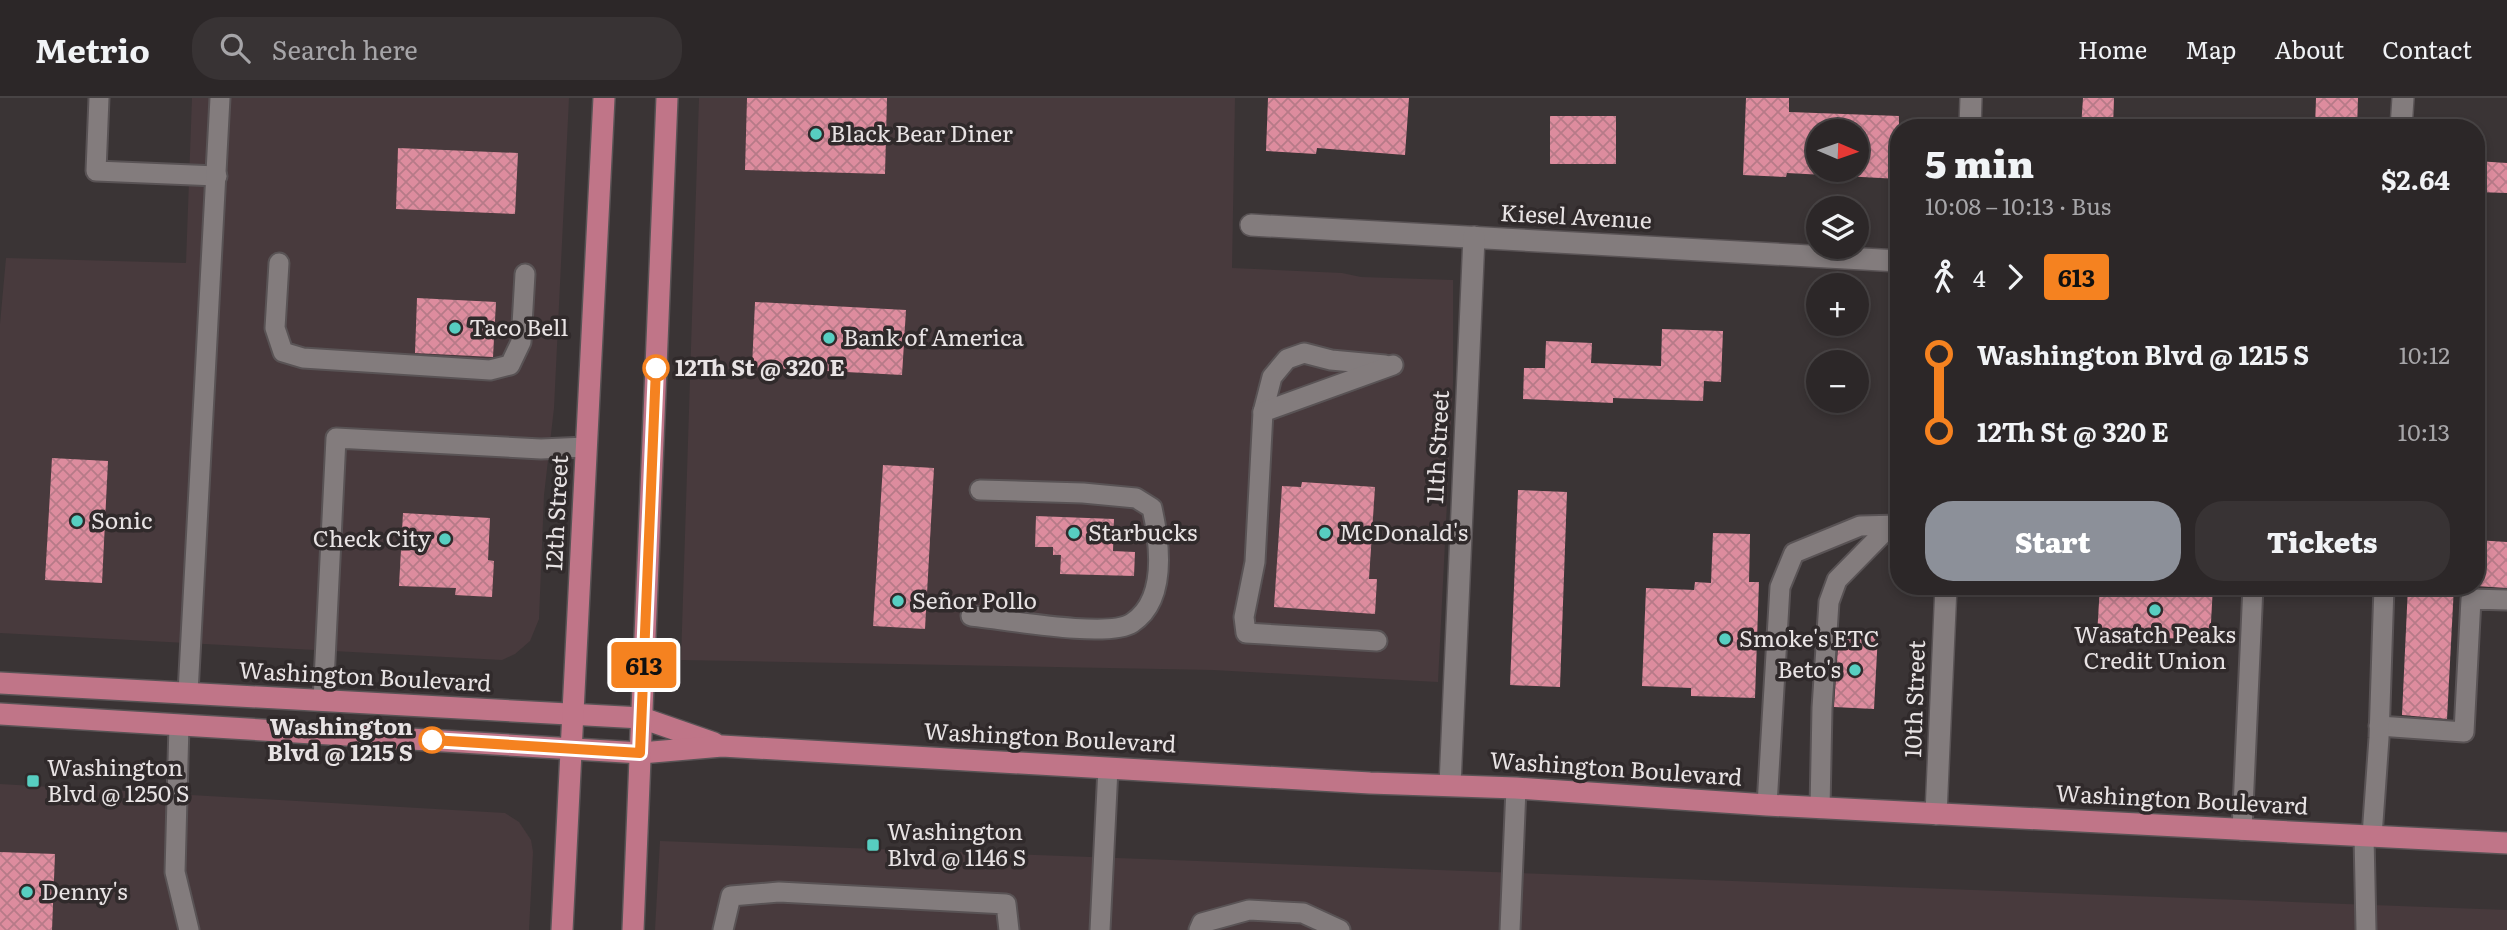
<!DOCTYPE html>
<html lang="en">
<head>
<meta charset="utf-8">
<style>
	body { margin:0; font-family:Literata,serif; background:#383334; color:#f1f3f6; height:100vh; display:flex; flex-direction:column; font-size:26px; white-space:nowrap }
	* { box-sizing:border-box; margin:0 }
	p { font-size:23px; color:#a6a5a8 }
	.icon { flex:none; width:38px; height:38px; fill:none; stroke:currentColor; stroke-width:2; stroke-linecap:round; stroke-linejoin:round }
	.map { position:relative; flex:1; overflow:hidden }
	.drawer { position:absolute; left:1890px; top:21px; width:595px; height:476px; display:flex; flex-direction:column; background:#2c2728; border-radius:28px; box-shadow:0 4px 10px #0003,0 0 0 2px #484445 }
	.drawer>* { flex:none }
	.badge { padding:0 14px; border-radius:5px; font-size:24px; line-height:46px }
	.needle { width:46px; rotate:92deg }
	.tools { position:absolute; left:1806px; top:21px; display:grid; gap:14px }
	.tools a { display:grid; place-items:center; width:63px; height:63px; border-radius:50%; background:#2c2728; box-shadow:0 4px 10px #0003,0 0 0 2px #484445; font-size:35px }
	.map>.badge { position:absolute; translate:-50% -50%; box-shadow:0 0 0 4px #fff }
	.legs { display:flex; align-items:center; gap:10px; height:77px; padding:0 35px; font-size:23px }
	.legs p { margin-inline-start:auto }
	.head { display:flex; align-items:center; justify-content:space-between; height:119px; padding:0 35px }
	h1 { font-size:38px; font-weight:800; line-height:52px }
	.button { display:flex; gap:14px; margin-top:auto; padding:14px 35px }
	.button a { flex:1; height:80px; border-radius:28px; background:#8c9099; color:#fff; font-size:28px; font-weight:800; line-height:80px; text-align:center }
	.button a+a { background:#383334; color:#f1f3f6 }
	ul { padding:0 35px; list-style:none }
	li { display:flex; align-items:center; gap:24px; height:77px; font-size:26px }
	li i { display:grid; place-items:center; width:10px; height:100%; margin:0 9px; background:currentColor }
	li i::after { content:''; width:18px; height:18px; margin:-9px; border:5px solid; border-radius:50%; background:#2c2728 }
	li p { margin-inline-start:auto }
	li:first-child i { background:linear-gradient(#0000 50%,currentColor 0) }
	li:last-child i { background:linear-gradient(currentColor 50%,#0000 0) }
	header { display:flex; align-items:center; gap:42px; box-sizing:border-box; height:98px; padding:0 35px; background:#2c2728; border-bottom:2px solid #484445 }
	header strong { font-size:33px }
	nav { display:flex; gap:38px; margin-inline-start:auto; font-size:24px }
	.search { width:490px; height:63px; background:#383334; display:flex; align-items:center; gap:18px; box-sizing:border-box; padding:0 24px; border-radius:28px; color:#a6a5a8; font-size:26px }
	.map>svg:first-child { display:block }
	.built { fill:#483a3d }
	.building { fill:url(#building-cross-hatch); fill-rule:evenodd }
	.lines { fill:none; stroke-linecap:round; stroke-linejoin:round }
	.lane-casing { stroke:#595355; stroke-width:23 }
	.street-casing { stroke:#595355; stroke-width:24 }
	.primary-casing { stroke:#595355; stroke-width:24 }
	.lane { stroke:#837c7d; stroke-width:19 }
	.street { stroke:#837c7d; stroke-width:21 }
	.primary { stroke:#c07588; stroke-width:21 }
	.line-1-casing { stroke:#fff; stroke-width:16 }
	.line-1 { stroke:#f58220; stroke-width:10 }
	.poi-dot { fill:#57cec1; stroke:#302a2b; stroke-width:2.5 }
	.stop-1-dot { fill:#fff; stroke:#f58220; stroke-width:3.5 }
	.labels { text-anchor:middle; stroke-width:7; stroke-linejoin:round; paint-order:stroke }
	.poi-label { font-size:23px; fill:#e8e3e4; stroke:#302a2b; text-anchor:start }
	.street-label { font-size:23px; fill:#e8e3e4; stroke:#302a2b }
	.stop-label { font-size:23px; font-weight:bold; fill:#e8e3e4; stroke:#302a2b; text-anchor:start }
</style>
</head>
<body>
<header>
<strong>Metrio</strong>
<div class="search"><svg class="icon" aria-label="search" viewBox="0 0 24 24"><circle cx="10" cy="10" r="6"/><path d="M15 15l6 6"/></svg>Search here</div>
<nav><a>Home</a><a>Map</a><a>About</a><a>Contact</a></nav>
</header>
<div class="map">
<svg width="2507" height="832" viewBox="0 0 2507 832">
	<defs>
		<pattern id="building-cross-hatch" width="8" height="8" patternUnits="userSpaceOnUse" patternTransform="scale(1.75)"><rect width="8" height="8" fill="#dd8c9e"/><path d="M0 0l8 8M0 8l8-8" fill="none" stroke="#b77a88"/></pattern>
	</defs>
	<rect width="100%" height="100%" fill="#3a3435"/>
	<g class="built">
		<path d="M192,0H569L554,310L544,397L539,521L530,543L515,556L502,562L0,535V226L6,160L186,165Z"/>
		<path d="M699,0H1235L1232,170L1342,175L1361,179L1453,182V285L1438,584L1213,572L681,562Z"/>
		<path d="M0,686L505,715L519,724L531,742L533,754L529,832H0Z"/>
		<path d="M660,743L2507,812V832H655Z"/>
	</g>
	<g class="building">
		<path d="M747,0H887L885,76L745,72Z"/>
		<path d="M1268,0H1409L1405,57L1317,50L1316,56L1266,53Z"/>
		<path d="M1746,0H1789V14L1899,18V81L1787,75L1786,79L1743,77ZM1818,33H1857V72H1818Z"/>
		<path d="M2083,0H2114L2113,30H2081Z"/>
		<path d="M2316,0H2358L2357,30H2315Z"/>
		<rect x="1550" y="18" width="66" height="48"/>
		<path d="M398,50L518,55L515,116L396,111Z"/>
		<path d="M2476,63L2507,65V95L2476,94Z"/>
		<path d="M417,200L496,204L493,259L415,255Z"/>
		<path d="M755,204L906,212L902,277L752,269Z"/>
		<path d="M1662,231L1723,233L1721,284L1704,283L1703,303L1613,300V305L1523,301L1524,270H1545L1546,243L1592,245L1591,265L1661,268Z"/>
		<path d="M52,360L108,363L102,485L45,482Z"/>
		<path d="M883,367L934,370L925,531L873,528Z"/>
		<path d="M1302,384L1375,389L1369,481H1377L1375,516L1274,509L1282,388L1301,389Z"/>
		<path d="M1518,392L1567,394L1560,589L1510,587Z"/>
		<path d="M403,415L490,420L488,462L494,463L492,499L455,497L456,490L399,488Z"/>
		<path d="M1036,418L1114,421L1113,453L1135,454L1134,478L1060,476L1061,457H1053V449H1035Z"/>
		<path d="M1713,435L1750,436L1749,484H1759L1755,600L1691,598V590L1642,588L1646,490L1694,492L1695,484L1711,485Z"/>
		<path d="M2476,442L2507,444V490L2476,488Z"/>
		<path d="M2100,488H2213L2210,542L2097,537Z"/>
		<path d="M2408,488H2454L2447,621L2402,617Z"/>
		<path d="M1839,534L1878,536L1874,611L1834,609Z"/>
		<path d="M0,754L55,756L52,832H0Z"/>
	</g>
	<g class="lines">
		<g class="lane-casing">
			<g id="lane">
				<path d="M99,0L96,73L217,78"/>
				<path d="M279,165L275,230L283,254L303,260L490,272L510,267L521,244L525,176"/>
				<path d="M1263,314L1272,279L1287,261L1304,255L1331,262L1385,267"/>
				<path d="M971,518C1002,521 1108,541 1132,525C1167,502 1160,446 1152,410L1136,400L1083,395L980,392"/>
				<path d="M1377,543L1246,535L1244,519L1255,464L1263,314L1393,267"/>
				<path d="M188,595L220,0"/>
				<path d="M323,603L336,340L541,351L586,349"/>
				<path d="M179,627L175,774L189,832"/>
				<path d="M2379,628L2464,634L2471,501L2507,502"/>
				<path d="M1767,707L1780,489L1794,455L1860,428L1899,427"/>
				<path d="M1820,710L1822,610L1829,504L1837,482L1890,428"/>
				<path d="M2242,732L2253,488"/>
				<path d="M2364,738L2366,832"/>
				<path d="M2372,738L2379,640L2384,488"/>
				<path d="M723,832L731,798L779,794L1006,806L1009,832"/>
				<path d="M1100,832L1108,670"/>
				<path d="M1199,832L1202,825L1249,812L1303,815L1340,832"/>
				<path d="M1510,832L1516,690"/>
			</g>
		</g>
		<g class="street-casing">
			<g id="street">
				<path d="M1970,30L1971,0"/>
				<path d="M2401,30L2403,0"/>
				<path d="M1251,127L1899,163"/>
				<path d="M1450,687L1474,139"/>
				<path d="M1936,716L1946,488"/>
			</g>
		</g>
		<g class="primary-casing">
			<g id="primary">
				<path d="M0,585L642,620L714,645"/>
				<path d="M0,616L641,655L722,648L1370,685L1516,690L1767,707L2507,745"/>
				<path d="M562,832L604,0"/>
				<path d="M633,832L667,0"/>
			</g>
		</g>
		<use href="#lane" class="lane"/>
		<use href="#street" class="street"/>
		<use href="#primary" class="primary"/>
	</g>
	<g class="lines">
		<g class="line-1-casing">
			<path id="line-1" d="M432,642L640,655L656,270"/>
		</g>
		<use href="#line-1" class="line-1"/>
	</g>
	<g class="poi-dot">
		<circle cx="816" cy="36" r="7"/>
		<circle cx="455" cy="230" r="7"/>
		<circle cx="829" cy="240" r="7"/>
		<circle cx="77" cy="423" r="7"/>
		<circle cx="1074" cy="435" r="7"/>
		<circle cx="1325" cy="435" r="7"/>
		<circle cx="445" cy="441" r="7"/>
		<circle cx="898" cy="503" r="7"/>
		<circle cx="2155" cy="512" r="7"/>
		<circle cx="1725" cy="541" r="7"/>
		<circle cx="1855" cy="572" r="7"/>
		<rect x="26" y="676" width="14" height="14" rx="3.5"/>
		<rect x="866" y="740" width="14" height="14" rx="3.5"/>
		<circle cx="27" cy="794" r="7"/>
	</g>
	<g class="stop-1-dot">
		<circle cx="656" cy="270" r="12"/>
		<circle cx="432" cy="642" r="12"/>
	</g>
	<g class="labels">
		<g class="poi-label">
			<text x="830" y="44">Black Bear Diner</text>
			<text x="469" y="238">Taco Bell</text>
			<text x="843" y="248">Bank of America</text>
			<text x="91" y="431">Sonic</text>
			<text x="1088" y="443">Starbucks</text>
			<text x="1339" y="443">McDonald's</text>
			<text x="431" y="449" text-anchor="end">Check City</text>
			<text x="912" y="511">Señor Pollo</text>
			<text x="2155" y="545" text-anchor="middle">Wasatch Peaks<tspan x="2155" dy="26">Credit Union</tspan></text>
			<text x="1739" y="549">Smoke's ETC</text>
			<text x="1841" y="580" text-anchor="end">Beto's</text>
			<text x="47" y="678">Washington<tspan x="47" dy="26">Blvd @ 1250 S</tspan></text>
			<text x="887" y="742">Washington<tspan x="887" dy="26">Blvd @ 1146 S</tspan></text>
			<text x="41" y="802">Denny's</text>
		</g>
		<g class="street-label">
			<text transform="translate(1576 119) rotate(3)" y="8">Kiesel Avenue</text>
			<text transform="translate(1438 349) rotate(-87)" y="8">11th Street</text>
			<text transform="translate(557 415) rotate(-87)" y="8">12th Street</text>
			<text transform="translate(365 579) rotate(3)" y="8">Washington Boulevard</text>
			<text transform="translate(1915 601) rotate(-88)" y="8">10th Street</text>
			<text transform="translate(1050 640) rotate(3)" y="8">Washington Boulevard</text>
			<text transform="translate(1616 671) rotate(4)" y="8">Washington Boulevard</text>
			<text transform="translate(2182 702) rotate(3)" y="8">Washington Boulevard</text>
		</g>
		<g class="stop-label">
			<text x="675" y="278">12Th St @ 320 E</text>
			<text x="413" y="637" text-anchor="end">Washington<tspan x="413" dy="26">Blvd @ 1215 S</tspan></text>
		</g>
	</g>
</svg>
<div class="tools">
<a><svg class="needle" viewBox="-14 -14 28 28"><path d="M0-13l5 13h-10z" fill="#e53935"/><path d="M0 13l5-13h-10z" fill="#a6a5a8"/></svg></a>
<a><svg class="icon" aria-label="layers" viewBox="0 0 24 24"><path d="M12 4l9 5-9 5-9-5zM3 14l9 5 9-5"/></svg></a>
<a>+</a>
<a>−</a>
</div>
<b class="badge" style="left:644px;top:567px;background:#f58220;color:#111">613</b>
<section class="drawer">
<div class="head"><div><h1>5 min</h1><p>10:08 – 10:13 · Bus</p></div><b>$2.64</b></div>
<div class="legs"><svg class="icon" aria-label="walk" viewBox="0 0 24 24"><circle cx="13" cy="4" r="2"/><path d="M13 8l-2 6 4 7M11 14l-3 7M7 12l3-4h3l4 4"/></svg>4<svg class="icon" aria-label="forward" viewBox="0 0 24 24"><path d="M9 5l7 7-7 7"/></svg><b class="badge" style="background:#f58220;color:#111">613</b></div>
<ul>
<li><i style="color:#f58220"></i><b>Washington Blvd @ 1215 S</b><p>10:12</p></li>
<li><i style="color:#f58220"></i><b>12Th St @ 320 E</b><p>10:13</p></li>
</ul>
<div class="button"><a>Start</a><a>Tickets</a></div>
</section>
</div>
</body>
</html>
